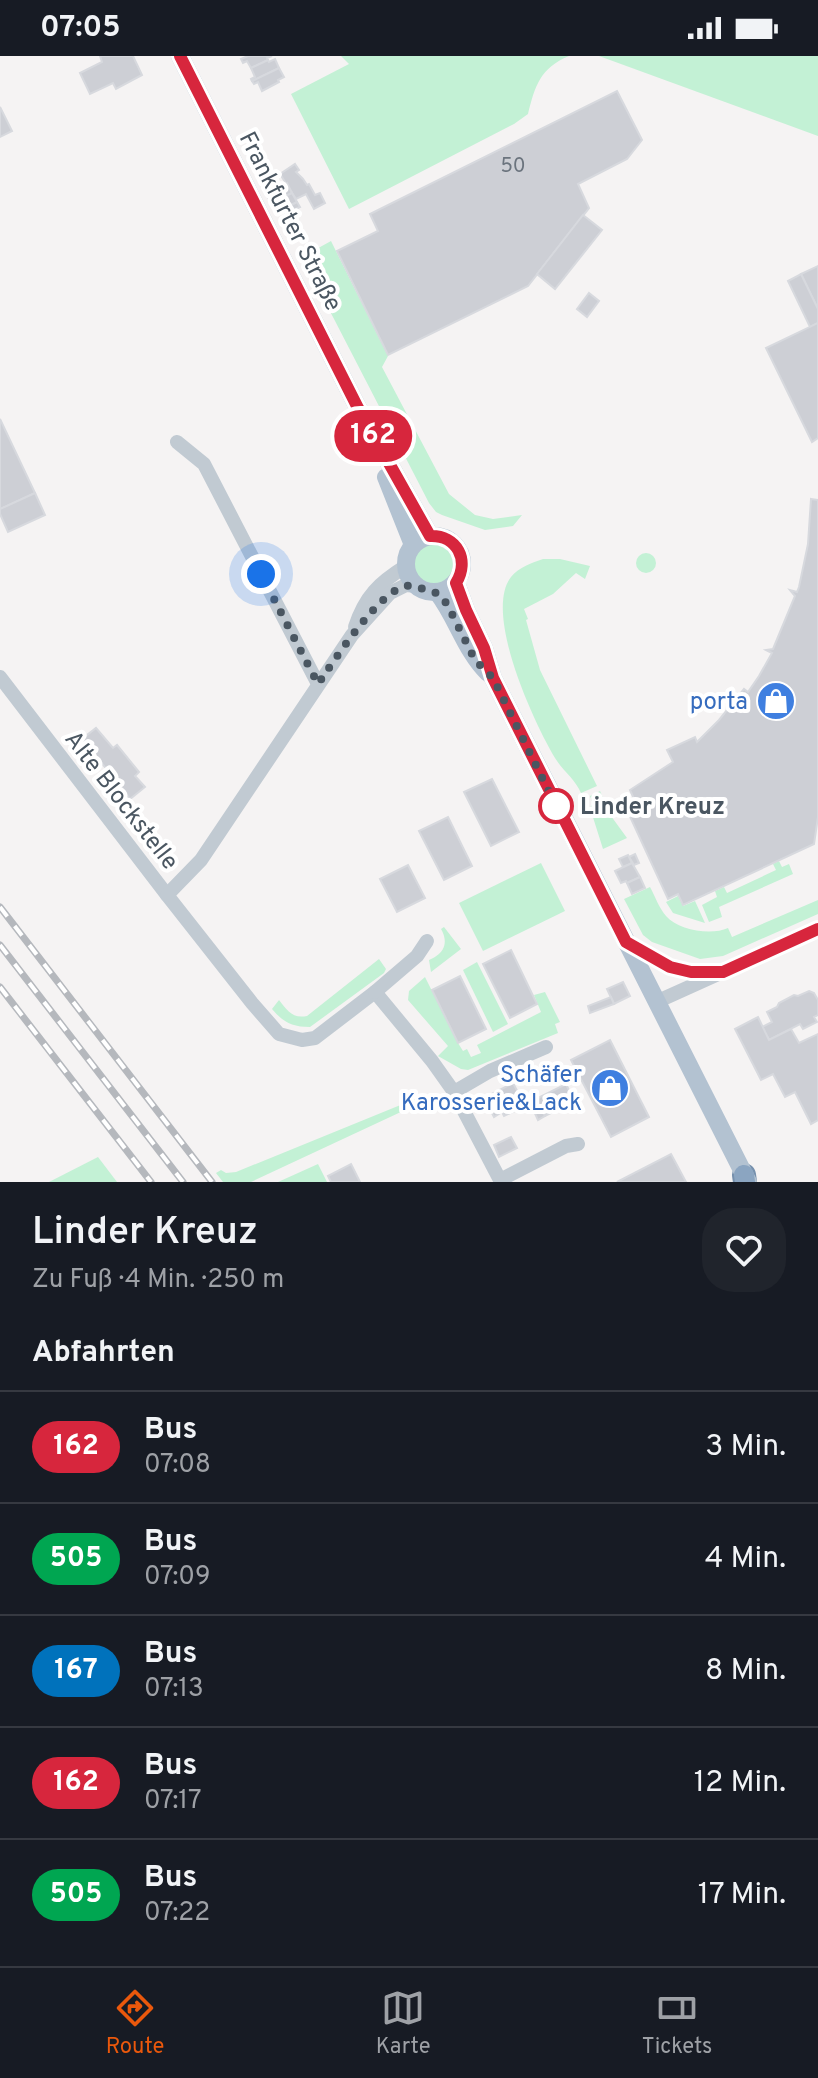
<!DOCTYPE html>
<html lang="de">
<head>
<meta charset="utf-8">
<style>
	body { margin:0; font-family:Overpass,sans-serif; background:#20242c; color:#f1f3f6; height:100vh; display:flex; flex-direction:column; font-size:30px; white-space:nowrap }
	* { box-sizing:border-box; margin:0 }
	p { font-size:26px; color:#9ea1a6 }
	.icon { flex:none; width:44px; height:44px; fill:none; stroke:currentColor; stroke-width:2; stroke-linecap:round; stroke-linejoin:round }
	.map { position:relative; height:1126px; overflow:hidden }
	.drawer { display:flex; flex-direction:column; background:#171b24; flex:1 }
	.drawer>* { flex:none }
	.badge { padding:0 16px; border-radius:26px; font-size:28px; line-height:52px }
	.you { position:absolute; width:40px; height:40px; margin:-20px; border:6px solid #fff; border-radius:50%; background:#1a73e8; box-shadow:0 0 0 12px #1a73e833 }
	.map>.badge { position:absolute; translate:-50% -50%; box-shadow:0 0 0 4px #fff }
	h2 { padding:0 32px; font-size:30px; line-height:72px }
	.round { display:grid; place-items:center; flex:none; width:84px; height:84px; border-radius:32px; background:#20242c }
	.summary { display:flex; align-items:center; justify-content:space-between; height:136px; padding:0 32px }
	h1 { font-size:38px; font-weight:600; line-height:60px }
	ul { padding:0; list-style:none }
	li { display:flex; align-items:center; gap:24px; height:112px; padding:0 32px; border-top:2px solid #363941 }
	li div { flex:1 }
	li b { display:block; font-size:30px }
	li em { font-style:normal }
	li .badge { min-width:88px; font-weight:700; text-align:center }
	.status { display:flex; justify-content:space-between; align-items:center; height:56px; padding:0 40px; background:#171b24; direction:ltr }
	.status svg { height:22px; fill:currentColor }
	.tab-bar { display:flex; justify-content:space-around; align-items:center; height:112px; border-top:2px solid #363941; background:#171b24; font-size:22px; color:#9ea1a6 }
	.tab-bar a { display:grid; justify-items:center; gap:4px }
	.tab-bar .on { color:#ea580c }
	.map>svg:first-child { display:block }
	.green { fill:#c3f1d5 }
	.building { fill:#cdcfd5; stroke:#d7d9de; stroke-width:2 }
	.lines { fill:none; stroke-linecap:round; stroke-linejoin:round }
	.highway-casing { stroke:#7690ad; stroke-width:24 }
	.minor { stroke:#c1cad2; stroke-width:14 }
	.major { stroke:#b3c2d1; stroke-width:18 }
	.highway { stroke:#8ba5c1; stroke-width:20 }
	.rail-casing { stroke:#b5b8bd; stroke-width:7 }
	.rail { stroke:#fff; stroke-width:4; stroke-dasharray:12; stroke-linecap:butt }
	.line-casing { stroke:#fff; stroke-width:18 }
	.line { stroke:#d7263d; stroke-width:12 }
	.walk { stroke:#4a5661; stroke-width:8; stroke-dasharray:0 14.4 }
	.stop-dot { fill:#fff; stroke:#d7263d; stroke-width:4 }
	.labels { text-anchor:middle; stroke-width:8; stroke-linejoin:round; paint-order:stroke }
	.number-label { font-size:20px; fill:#6b747e }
	.street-label { font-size:24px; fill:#4a5661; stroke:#fff }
	.shop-label { font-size:24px; fill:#366cbe; stroke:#fff; text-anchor:end }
	.stop-label { font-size:24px; font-weight:bold; fill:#4a5661; stroke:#fff; text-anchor:start }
</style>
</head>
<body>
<div class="status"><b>07:05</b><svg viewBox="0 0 49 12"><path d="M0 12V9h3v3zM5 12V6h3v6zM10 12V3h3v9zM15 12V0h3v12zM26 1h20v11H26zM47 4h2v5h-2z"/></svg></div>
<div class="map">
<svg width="818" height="1126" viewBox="0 0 818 1126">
	<rect width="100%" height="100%" fill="#f5f3f3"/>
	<g class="green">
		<path d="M341,0H569C540,12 535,30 528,58L514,68L349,153L291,38L349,8Z"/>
		<path d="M599,0H818V80Z"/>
		<path d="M331,185L388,300L382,311L449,438L475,459L493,463L522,459L513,470L485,474L442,459L436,456L429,447L302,201Z"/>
		<circle cx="434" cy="508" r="24"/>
		<circle cx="646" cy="507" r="10"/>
		<path d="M543,503H560L590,510L585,523L576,517L553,538L524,553L528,563L526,564L540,614L597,730L581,737C575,723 563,715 555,702C534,667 483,557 511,521C519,511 532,507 543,503Z"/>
		<path d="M600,735L611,760L627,782L603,793L591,755L590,752L593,747L590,740Z"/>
		<path d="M779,805L782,811L789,808L793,818L719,851L722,861L709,866L702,849L717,841L715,835L724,831L727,837L776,814L773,808Z"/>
		<path d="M541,807L565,855L483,895L459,847Z"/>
		<path d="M650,831C655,840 659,852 666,860C678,874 711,880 728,872L732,881L818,844V858L723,900L700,903L652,886L643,879L624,843Z"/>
		<path d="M678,840L683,850L695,845L705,867L673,857L666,846Z"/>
		<path d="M444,871L461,893L431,916L429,904C444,898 449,887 441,873Z"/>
		<path d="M379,903L386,913L384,917L310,971C292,971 283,966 272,953L279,944C287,954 292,963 307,960Z"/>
		<path d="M477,906L508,968L493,976L463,914Z"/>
		<path d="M425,921L458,987L463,995L467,993L471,1001L481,997L477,989L541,956L534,939L545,936L560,966L555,968L558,977L468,1014L461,1013L438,1000L448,990L408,944L409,935Z"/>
		<path d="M425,1039L427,1041L418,1048L251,1126H223L216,1117L221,1114L226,1117L236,1116Z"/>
		<path d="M98,1101L117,1126H49Z"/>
		<path d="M318,1108L327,1126H278Z"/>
	</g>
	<g class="building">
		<path d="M100,0H133L142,19L116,33L113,27L90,38L80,17L102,6Z"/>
		<path d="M248,0H272L267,2L268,4L251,12L247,5L243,7L241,3Z"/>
		<path d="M275,3L279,12L252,25L251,23L255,21L251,12L268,4L269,6Z"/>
		<path d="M279,12L284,21L278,24L279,26L262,35L258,26L254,28L252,25Z"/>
		<path d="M617,35L642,84L627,103L578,128L589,152L528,230L388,299L337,195L378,175L370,158Z"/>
		<path d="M0,51L12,75L0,81Z"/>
		<path d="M295,108L299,114L296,116L303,123L307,129L309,128L315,139L320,137L325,147L314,153L306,138L296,143L280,118Z"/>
		<path d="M287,127L292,137L271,147L266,138Z"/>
		<path d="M292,137L297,146L276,157L271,147Z"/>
		<path d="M297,146L300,151L287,157L284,153Z"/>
		<path d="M583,159L602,174L555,233L537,218Z"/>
		<path d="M818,210V253L801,218Z"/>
		<path d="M801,218L818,253V267L810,271L788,225Z"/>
		<path d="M589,237L599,245L587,261L577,253Z"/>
		<path d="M818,267V382L812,386L766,292Z"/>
		<path d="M0,363L35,437L0,453Z"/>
		<path d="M35,437L45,459L8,476L0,458V453Z"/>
		<path d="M811,443L818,444V761L814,788L683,849L678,838L668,843L626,752L636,747L630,734L673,706L667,694L695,681L697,686L719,664L744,633L748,636L759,620L772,597L766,594L773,593L795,540L790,534L797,536L799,531L808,488Z"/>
		<path d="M96,672L113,692L117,689L139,716L135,720L145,731L130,743L126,738L123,740L119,734L122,732L82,683Z"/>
		<path d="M492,723L519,776L491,790L464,736Z"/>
		<path d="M448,761L472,810L444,824L419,775Z"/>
		<path d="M635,798L639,807L634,809L629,801Z"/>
		<path d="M628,799L632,807L623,811L619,803Z"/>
		<path d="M632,807L640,821L627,827L626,825L621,827L615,815Z"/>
		<path d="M408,809L425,842L397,856L380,823Z"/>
		<path d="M640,821L645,832L632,838L627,827Z"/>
		<path d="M511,894L537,948L510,962L483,908Z"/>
		<path d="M460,920L486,973L458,987L432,934Z"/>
		<path d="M623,926L630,940L614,948L607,933Z"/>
		<path d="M809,935L814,937L818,944V959L814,961L817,966L803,973L800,968L769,984L762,971L772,966L767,956L777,951L779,947L794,939L798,940Z"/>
		<path d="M611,941L614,948L590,957L588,950Z"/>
		<path d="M758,961L769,984L791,973L799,987L818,978V1064L811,1068L795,1036L785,1041L773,1018L761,1024L735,973Z"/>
		<path d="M610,984L649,1061L611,1081L571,1004Z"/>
		<path d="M513,1027L523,1046L515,1050L517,1054L504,1060L502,1056L494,1061L484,1042Z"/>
		<path d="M566,1028L576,1049L565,1055L563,1051L545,1060L536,1043Z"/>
		<path d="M538,1048L545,1060L538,1064L532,1051Z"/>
		<path d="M511,1081L517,1092L499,1101L494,1089Z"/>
		<path d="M671,1098L686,1126H617Z"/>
		<path d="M351,1108L360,1126H331L328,1120Z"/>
	</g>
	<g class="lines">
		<g class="highway-casing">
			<path id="highway" d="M744,1119L745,1126"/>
		</g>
		<g class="minor">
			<path d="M177,386L204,408L318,628"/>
			<path d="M355,571C365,540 379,527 406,510"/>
			<path d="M0,621L167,839L252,947L279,978L302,984L315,982L375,936L432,1005L454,1036L500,1124L566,1090L578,1088"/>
			<path d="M167,839L201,804L352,579L390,537L406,529L416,530"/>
			<path d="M626,886C664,908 673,916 718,916"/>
			<path d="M375,936L417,900L427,885"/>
			<path d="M656,946L818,873"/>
			<path d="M454,1036L490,1015L546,991"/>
		</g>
		<g class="major">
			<path d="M180,0L358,352L430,480"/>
			<path d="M386,421L413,489"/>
			<circle cx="434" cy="508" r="28"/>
			<path d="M456,527L466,554L484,592L493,622L748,1126"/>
			<path d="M438,537C457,562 465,594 488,617"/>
		</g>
		<use href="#highway" class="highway"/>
		<g class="rail-casing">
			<g id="rail">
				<path d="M0,851L212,1126"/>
				<path d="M0,889L183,1126"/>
				<path d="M0,931L151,1126"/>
			</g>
		</g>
		<use href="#rail" class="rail"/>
	</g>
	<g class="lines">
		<g class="line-casing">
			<path id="line" d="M180,0L358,352L430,480C457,479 470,504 456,527L466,554L484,592L493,622L626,886L670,911L691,916H723L818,873"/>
		</g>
		<use href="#line" class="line"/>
		<path class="walk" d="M261,518L318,628C334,605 380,533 407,530C418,528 427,537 438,537L447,548L475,604L493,622L556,750"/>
	</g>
	<defs>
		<g id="shop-disc" transform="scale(2)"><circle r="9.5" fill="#3f7fe0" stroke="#fff"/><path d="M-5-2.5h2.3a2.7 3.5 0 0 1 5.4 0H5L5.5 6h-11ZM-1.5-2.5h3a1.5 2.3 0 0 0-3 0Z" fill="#fff"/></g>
	</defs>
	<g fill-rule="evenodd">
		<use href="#shop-disc" x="776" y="645"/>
		<use href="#shop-disc" x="610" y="1032"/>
	</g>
	<circle class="stop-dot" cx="556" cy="750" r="16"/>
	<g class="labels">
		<g class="number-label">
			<text x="513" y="116">50</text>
		</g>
		<g class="street-label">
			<text transform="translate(291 165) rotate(63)" y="8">Frankfurter Straße</text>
			<text transform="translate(122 744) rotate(52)" y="8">Alte Blockstelle</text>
		</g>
		<g class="shop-label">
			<text x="748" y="653">porta</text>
			<text x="582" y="1026">Schäfer<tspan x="582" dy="28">Karosserie&amp;Lack</tspan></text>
		</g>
		<g class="stop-label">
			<text x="580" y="758">Linder Kreuz</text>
		</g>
	</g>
</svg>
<div class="you" style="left:261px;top:518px"></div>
<b class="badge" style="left:373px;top:380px;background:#d7263d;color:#fff">162</b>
</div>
<section class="drawer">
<div class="summary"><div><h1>Linder Kreuz</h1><p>Zu Fuß · 4 Min. · 250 m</p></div><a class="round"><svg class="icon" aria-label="heart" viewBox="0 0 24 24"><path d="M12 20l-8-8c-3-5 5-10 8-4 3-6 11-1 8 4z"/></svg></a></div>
<h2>Abfahrten</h2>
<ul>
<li><span class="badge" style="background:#d7263d;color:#fff">162</span><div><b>Bus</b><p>07:08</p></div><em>3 Min.</em></li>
<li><span class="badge" style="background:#00a651;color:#fff">505</span><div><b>Bus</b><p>07:09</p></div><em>4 Min.</em></li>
<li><span class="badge" style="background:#0072bc;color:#fff">167</span><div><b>Bus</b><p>07:13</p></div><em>8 Min.</em></li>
<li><span class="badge" style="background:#d7263d;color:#fff">162</span><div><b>Bus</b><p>07:17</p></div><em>12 Min.</em></li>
<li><span class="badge" style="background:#00a651;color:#fff">505</span><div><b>Bus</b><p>07:22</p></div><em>17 Min.</em></li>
</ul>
</section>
<nav class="tab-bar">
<a class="on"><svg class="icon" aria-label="directions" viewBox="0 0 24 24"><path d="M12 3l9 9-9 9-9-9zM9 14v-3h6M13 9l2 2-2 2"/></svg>Route</a>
<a><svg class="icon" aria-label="map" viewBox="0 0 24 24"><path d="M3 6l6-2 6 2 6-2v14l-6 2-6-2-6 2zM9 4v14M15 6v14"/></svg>Karte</a>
<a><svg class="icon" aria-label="tickets" viewBox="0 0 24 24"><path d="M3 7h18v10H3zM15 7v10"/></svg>Tickets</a>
</nav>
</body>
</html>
